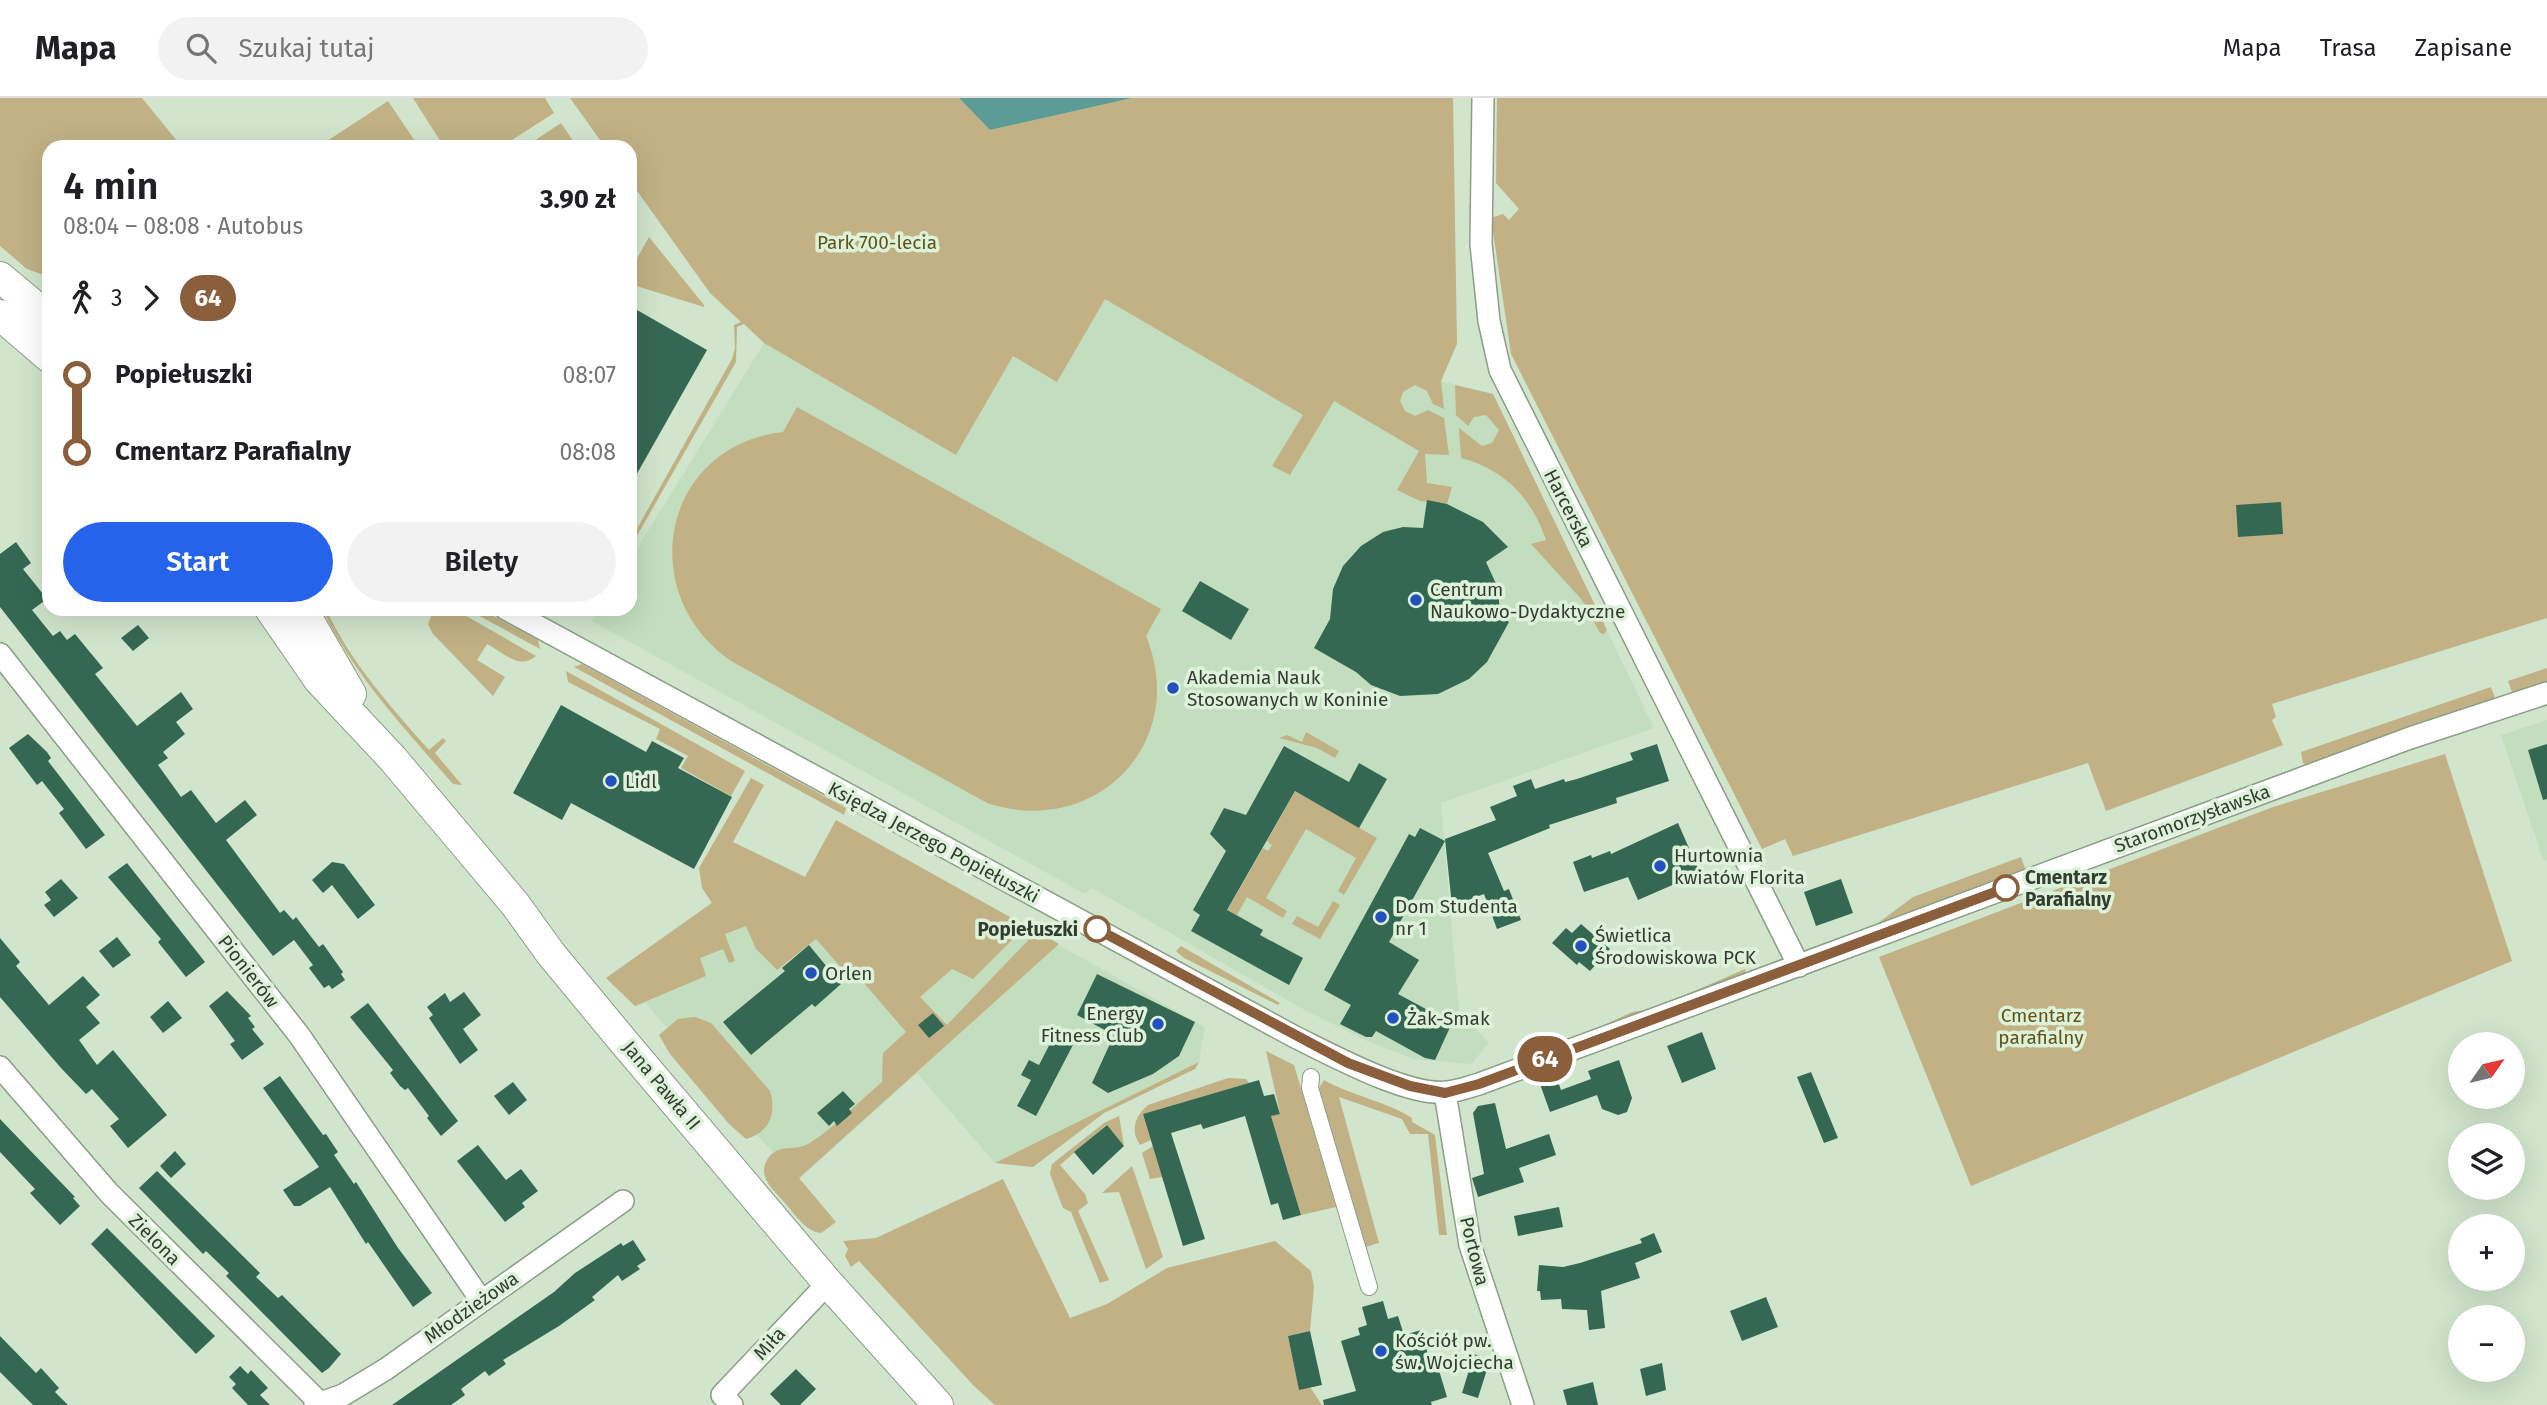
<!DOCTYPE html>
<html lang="pl">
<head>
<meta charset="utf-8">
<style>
	body { margin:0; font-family:"Fira Sans",sans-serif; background:#f2f2f2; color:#202124; height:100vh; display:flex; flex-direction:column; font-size:26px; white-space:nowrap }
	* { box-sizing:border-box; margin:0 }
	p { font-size:23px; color:#757577 }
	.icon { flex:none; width:38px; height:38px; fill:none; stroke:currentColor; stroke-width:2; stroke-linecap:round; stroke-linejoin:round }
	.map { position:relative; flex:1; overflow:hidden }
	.side { position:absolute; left:42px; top:42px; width:595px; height:476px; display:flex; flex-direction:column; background:#fff; border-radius:21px; box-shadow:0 7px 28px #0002 }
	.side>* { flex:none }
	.badge { padding:0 14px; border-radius:23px; font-size:24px; line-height:46px }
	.needle { width:46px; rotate:56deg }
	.fabs { position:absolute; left:2448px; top:934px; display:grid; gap:14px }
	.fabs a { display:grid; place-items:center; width:77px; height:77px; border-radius:50%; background:#fff; box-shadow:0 7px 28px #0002; font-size:35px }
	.map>.badge { position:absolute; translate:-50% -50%; box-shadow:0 0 0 4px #fff }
	.legs { display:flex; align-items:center; gap:10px; height:77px; padding:0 21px; font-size:23px }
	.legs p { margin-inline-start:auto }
	.overview { display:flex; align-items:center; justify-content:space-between; height:119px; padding:0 21px }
	h1 { font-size:38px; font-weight:600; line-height:52px }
	.action { display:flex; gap:14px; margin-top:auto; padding:14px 21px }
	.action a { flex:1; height:80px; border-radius:42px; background:#2563eb; color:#fff; font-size:28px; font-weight:600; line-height:80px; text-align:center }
	.action a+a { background:#f2f2f2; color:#202124 }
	ul { padding:0 21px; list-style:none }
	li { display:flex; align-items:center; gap:24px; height:77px; font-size:26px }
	li i { display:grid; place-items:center; width:10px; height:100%; margin:0 9px; background:currentColor }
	li i::after { content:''; width:18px; height:18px; margin:-9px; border:5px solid; border-radius:50%; background:#fff }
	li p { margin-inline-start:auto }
	li:first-child i { background:linear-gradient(#0000 50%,currentColor 0) }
	li:last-child i { background:linear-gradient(currentColor 50%,#0000 0) }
	header { display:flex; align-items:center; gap:42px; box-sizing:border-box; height:98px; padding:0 35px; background:#fff; border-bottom:2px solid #e0e0e0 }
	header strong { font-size:33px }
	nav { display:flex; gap:38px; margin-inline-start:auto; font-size:24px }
	.search { width:490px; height:63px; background:#f2f2f2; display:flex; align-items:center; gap:18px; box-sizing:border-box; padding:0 24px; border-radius:38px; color:#757577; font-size:26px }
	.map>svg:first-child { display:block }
	.built { fill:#c3debe }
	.green { fill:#c1b185 }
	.water { fill:#5c9b96 }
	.building { fill:#356853 }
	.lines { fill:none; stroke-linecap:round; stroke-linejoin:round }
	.pedestrian-casing { stroke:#8b9f87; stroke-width:18 }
	.minor-casing { stroke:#8b9f87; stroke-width:24 }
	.secondary-casing { stroke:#8b9f87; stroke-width:32 }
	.pedestrian { stroke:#fff; stroke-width:16 }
	.minor { stroke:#fff; stroke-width:21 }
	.secondary { stroke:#fff; stroke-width:30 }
	.line-1-casing { stroke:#fff; stroke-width:16 }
	.line-1 { stroke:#8b5e3c; stroke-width:10 }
	.poi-dot { fill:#2251bf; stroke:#ddf3d9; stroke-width:2.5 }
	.stop-1-dot { fill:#fff; stroke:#8b5e3c; stroke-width:3.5 }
	.labels { text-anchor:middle; stroke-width:7; stroke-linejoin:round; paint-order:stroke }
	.park-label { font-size:19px; fill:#635119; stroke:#ddf3d9 }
	.street-label { font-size:19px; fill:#343c32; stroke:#ddf3d9 }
	.poi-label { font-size:19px; fill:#343c32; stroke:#ddf3d9; text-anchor:start }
	.stop-label { font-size:19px; font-weight:bold; fill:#343c32; stroke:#ddf3d9; text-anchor:start }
</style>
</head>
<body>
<header>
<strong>Mapa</strong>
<div class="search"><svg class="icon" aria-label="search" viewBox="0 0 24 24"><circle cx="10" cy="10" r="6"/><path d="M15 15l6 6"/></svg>Szukaj tutaj</div>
<nav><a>Mapa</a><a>Trasa</a><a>Zapisane</a></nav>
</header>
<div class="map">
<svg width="2547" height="1307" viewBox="0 0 2547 1307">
	<rect width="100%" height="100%" fill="#d0e5cc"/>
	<g class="built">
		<path d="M1121,179L1441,283L1493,296L1654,630L1441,705L1459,914L1489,945L1471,966L1413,961L1367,943L1303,911L1092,790L1085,796L592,523L600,511H630V462L764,245L927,339L999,219Z"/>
		<path d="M2547,622V763L2543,761L2501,637Z"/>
		<path d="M836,722L1205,929L1199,964L995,1065L917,975L799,1081L757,1037L646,905L635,908L606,880L771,762L806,779Z"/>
	</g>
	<g class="green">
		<path d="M0,0H142L182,49H49V179L27,171L0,148Z"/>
		<path d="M413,0H545L554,15L501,49H444Z"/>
		<path d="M570,0H959L990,32L1132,0H1453L1457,246L1441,283L1444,311L1433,306L1427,293L1415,287L1403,294L1400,303L1405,313L1415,318L1428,312L1444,320L1449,357L1425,356L1427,385L1452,389L1447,406L1420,403L1397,392L1419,353L1334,303L1290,377L1272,368L1303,317L1105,201L1057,284L1013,258L956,357L764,245L744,226L737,229L736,264L630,450V443L732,261L735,250L734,227L741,224L710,195L630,83V49H605Z"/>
		<path d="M1497,0H2547V520L2272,606L2276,619L2272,622L2283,647L2106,713L2088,665L1793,758L1785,741L1762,751L1511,256L1491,120L1503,116L1509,122L1519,111L1496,85Z"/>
		<path d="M388,3L419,49H318Z"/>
		<path d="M561,25L577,49H525Z"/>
		<path d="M649,139L704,207V209L630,186V173Z"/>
		<path d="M1455,287L1493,296L1607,532L1604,536L1600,535L1582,502L1531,446L1546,442C1532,400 1504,371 1461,360L1459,330L1482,348L1492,345L1499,332L1486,317L1474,319L1468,328L1456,317Z"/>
		<path d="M797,309L1161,511L1146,538C1190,645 1095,741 987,705L731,563C634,496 661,348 783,334Z"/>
		<path d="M322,511H326C351,565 390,608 429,652L443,640L446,643L435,655L462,687L453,686C405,631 354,577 322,511Z"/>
		<path d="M434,511H454L536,558C519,573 503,554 487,546L477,562L505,579L493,598L433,536L428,526Z"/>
		<path d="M480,511L538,542L540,551L476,516Z"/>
		<path d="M582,566L846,710L844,717L574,569Z"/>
		<path d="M2547,570V586L2513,597L2508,583Z"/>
		<path d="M566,573L745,673L731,698L681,670L688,658L656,641L660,631L568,584Z"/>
		<path d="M2491,589L2496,603L2307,667L2303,665L2301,654Z"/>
		<path d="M1306,634L1339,653L1335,660L1317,650L1279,640L1287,637L1302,644Z"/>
		<path d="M2445,656L2512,863L1971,1088L1879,859L2273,709Z"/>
		<path d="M751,680L764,687L733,744L805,779L836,722L1026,828L973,881L952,871L920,899L947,927L1037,833L1059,846L799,1080L836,1124L821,1135C806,1134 795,1116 785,1105C776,1094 758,1080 766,1064C776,1044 793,1054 808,1046C827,1036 863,1000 882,984L883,955L906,934L852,871L844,873L816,841L777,872L756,851L746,828L725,836L735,863L729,865L723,851L700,860L706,878L635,908L606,880L712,805L702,790L699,770Z"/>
		<path d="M1295,693L1377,740L1344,797L1338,793L1356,760L1306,731L1266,800L1287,813L1283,820L1247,799L1237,817L1251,825L1247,831L1224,818L1263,750L1268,753L1272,747L1267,743Z"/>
		<path d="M2021,759L2026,773L1874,828L1913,799Z"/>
		<path d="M1333,803L1340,807L1320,841L1292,826L1297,818L1318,829Z"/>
		<path d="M1181,848L1280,905L1278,907L1184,860L1176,853Z"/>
		<path d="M1745,871L1746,877L1606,930L1602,928L1632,914L1653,911Z"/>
		<path d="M695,919L711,925L770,993C777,1015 769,1035 746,1041L729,1026L670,956L659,937L678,921Z"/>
		<path d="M1266,953L1294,967L1336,1109L1301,1117L1271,1018L1280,1015Z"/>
		<path d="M1199,964L1195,971L1104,1015L1033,1069L995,1065Z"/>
		<path d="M1228,980L1246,981L1249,985L1143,1016L1151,1042L1140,1047C1130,1031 1135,1019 1148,1007Z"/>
		<path d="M1324,982C1352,998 1386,1003 1412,1020V1024L1435,1037L1447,1137H1439L1428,1036H1410L1402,1021L1339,999L1379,1145L1366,1149L1319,990Z"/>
		<path d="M1119,1018L1124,1048L1106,1027L1060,1067L1085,1096L1088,1105L1078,1113L1109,1182L1100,1185L1071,1114L1063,1110L1050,1076L1052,1066L1104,1025Z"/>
		<path d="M1153,1048L1162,1079L1150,1081L1142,1055Z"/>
		<path d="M1132,1068L1163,1159L1146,1171L1119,1094L1102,1095Z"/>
		<path d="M1003,1081L1070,1220L1107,1206L1167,1170L1275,1143L1311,1173L1314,1189L1310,1233L1288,1238L1299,1291L1310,1289L1322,1307H995L974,1288L859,1163L851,1169L845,1158L848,1151L843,1143L876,1140Z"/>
	</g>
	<path class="water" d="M959,0H1132L990,32Z"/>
	<g class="building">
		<path d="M630,208L707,252L630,388Z"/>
		<path d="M1427,402L1447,406L1483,424L1508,449L1486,464L1498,490L1500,517L1509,524L1487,564L1469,581L1438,596L1400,598L1371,587L1356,574L1314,550L1330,521L1333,491L1343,468L1361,448L1383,434L1403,429L1423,430Z"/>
		<path d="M2281,404L2283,436L2238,439L2236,407Z"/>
		<path d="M16,444L31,465L23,471L47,501L32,512L53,538L60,533L67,542L75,536L103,570L95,576L137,628L181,594L193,611L176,624L185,636L163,654L168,660L158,667L181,699L191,692L216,725L245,702L257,717L226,742L280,815L284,812L293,822L296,819L319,849L323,846L343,874L341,876L345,882L332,891L329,887L324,890L309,870L313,867L294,842L273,858L0,509V456Z"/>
		<path d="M1200,483L1249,511L1231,542L1182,513Z"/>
		<path d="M138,527L149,540L133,553L121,540Z"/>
		<path d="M561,607L646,654L652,643L684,660L678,670L732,699L694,771L571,705L562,722L513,695Z"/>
		<path d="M28,636L47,654L51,660L48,663L105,737L86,751L59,715L64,711L42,683L37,687L9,650Z"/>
		<path d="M1657,646L1669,683L1616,700L1617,705L1549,727L1550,730L1488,755L1504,793L1509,791L1521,822L1497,831L1484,796L1452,808L1445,741L1496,722L1490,709L1517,698L1513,688L1531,681L1535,691L1564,681L1565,684L1577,681L1633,662L1630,655Z"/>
		<path d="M2547,646V701L2543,702L2528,652Z"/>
		<path d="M1284,648L1349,684L1359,665L1387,681L1359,730L1295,693L1227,812L1263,832L1260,837L1303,860L1289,887L1191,833L1200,817L1193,812L1226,753L1210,736L1224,710L1246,717Z"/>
		<path d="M1678,725L1700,775L1638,802L1628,779L1584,794L1573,764L1591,757L1592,760L1610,753L1611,756Z"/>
		<path d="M1420,730L1445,743L1389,844L1419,862L1398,896L1452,925L1435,962L1425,960L1376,933L1372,939H1366L1340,926L1351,907L1324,892L1409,736L1415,739Z"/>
		<path d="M332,764L344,766L375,807L358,821L332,787L323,795L312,782Z"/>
		<path d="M127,765L205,864L186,879L158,844L161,841L108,779Z"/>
		<path d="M61,781L78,800L54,819L44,807L51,802L45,794Z"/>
		<path d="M1841,781L1853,815L1816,828L1804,794Z"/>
		<path d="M1581,826L1610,851L1590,873L1579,864L1577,867L1552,845L1566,830L1572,835Z"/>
		<path d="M117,839L131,857L113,870L99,853Z"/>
		<path d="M0,840L20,864L16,868L49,907L83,878L100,897L86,909L100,925L79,942L97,967L113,952L167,1017L128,1050L110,1028L119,1021L92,991L86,996L61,970L0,899Z"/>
		<path d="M809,847L841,886L815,909L812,906L751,957L723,924L785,873L782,870Z"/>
		<path d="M1097,876L1195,924L1179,958L1153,976L1108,995L1092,985L1114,937L1077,917Z"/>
		<path d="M227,893L251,918L248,920L255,929L252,931L264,946L242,962L230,946L235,943L209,908Z"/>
		<path d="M464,894L481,917L463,931L478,952L460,966L429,920L433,917L427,909L445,895L450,904Z"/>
		<path d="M168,903L182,920L163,935L150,919Z"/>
		<path d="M368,905L458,1023L441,1038L427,1020L429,1018L408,990L405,992L400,988L390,975L393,972L350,919Z"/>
		<path d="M933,915L944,928L929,940L918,927Z"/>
		<path d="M1056,934L1075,943L1036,1018L1017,1008L1031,982L1021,977L1029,962L1039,967Z"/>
		<path d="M1702,934L1716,971L1682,985L1667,948Z"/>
		<path d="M1619,962L1632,1000L1627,1014L1618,1017L1602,1011L1597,997L1550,1014L1540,986L1557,981L1561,992L1591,981L1588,973Z"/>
		<path d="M1811,974L1838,1040L1824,1045L1797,979Z"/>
		<path d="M280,978L323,1037L326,1036L338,1054L334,1057L354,1086L356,1084L398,1150L432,1195L413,1209L368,1144L366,1146L330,1089L300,1108H294L283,1092L319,1069L263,990Z"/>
		<path d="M1259,982L1264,998L1274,996L1280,1016L1271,1018L1301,1117L1283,1122L1278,1105L1271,1107L1245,1018L1203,1031L1201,1026L1171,1035L1205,1141L1183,1148L1143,1016Z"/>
		<path d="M513,984L527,1002L509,1017L494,998Z"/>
		<path d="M843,993L855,1006L849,1011L852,1015L837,1028L834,1023L829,1028L817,1015Z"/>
		<path d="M1495,1005L1506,1051L1549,1036L1556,1057L1519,1070L1524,1084L1478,1099L1472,1080L1484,1076L1473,1015L1478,1008Z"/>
		<path d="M0,1021L75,1099L73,1100L80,1108L60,1127L30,1095L35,1091L0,1054Z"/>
		<path d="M1107,1027L1124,1048L1093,1077L1074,1054Z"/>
		<path d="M478,1047L506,1082L521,1071L538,1093L522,1105L525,1109L505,1124L457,1063Z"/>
		<path d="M175,1053L186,1066L171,1080L160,1068Z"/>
		<path d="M157,1073L260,1175L256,1179L278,1200L282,1197L341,1256L329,1270L322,1275L226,1178L229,1175L206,1153L203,1156L139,1090Z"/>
		<path d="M1559,1109L1563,1129L1518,1138L1514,1118Z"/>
		<path d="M107,1130L215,1238L196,1256L91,1146Z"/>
		<path d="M1654,1135L1662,1154L1635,1165L1640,1180L1601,1193L1605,1230L1589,1232L1587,1212L1562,1211L1561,1201L1541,1202L1540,1193H1537L1539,1167L1563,1169L1580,1165L1642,1145L1640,1141Z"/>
		<path d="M633,1142L646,1162L637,1168L640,1171L622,1183L618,1177L592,1199L595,1202L559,1228L503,1262L506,1266L489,1278L485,1273L461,1291L465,1297L451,1307H392L554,1194L575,1175L621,1145L623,1148Z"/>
		<path d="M1766,1199L1778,1229L1742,1243L1730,1213Z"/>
		<path d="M1383,1203L1388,1221L1398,1218L1404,1237L1421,1232L1432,1271L1438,1269L1447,1299L1431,1304L1432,1307H1324L1323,1302L1356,1293L1341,1243L1360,1237L1358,1230L1367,1227L1362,1209Z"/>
		<path d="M1310,1233L1322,1287L1299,1292L1288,1238Z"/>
		<path d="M0,1238L36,1275L41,1270L59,1290L55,1294L68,1307H33L0,1274Z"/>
		<path d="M1474,1256L1490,1262L1478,1300L1462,1295Z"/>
		<path d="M1662,1265L1666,1292L1646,1298L1640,1271Z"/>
		<path d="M240,1268L248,1276L251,1272L268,1290L260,1297L270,1307H248L232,1290L236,1286L229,1279Z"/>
		<path d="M796,1271L816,1291L800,1307H781L770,1296Z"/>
		<path d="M1593,1284L1598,1307H1567L1563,1292Z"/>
	</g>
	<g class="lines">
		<g class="pedestrian-casing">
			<path id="pedestrian" d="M1311,979L1310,990L1369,1189"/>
		</g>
		<g class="minor-casing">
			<g id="minor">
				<path d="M1483,0L1481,146L1489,223L1500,272L1799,868"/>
				<path d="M506,511L1295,939C1330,956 1408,999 1447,994C1458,993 1468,989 1479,986L2410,640L2547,595"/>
				<path d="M0,556L299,937L481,1202"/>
				<path d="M0,969L109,1095L320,1305"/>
				<path d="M1445,995L1470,1147L1523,1307"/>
				<path d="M315,1307L343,1297L386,1271L623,1103"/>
				<path d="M732,1307L722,1297L828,1185"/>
			</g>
		</g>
		<g class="secondary-casing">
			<g id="secondary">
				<path d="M0,179L49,220"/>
				<path d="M0,217L49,259"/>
				<path d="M270,511L319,582L393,661L515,806L551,856L623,943L828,1185L938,1307"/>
				<path d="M302,511L351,596"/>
			</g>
		</g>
		<use href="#pedestrian" class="pedestrian"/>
		<use href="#minor" class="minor"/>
		<use href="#secondary" class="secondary"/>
	</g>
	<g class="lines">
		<g class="line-1-casing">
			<path id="line-1" d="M1097,831L1348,965L1410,988L1445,995L1479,986L2006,790"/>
		</g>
		<use href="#line-1" class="line-1"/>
	</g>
	<g class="poi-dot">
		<circle cx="1416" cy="502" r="7"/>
		<circle cx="1173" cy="590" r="7"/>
		<circle cx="611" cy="683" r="7"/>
		<circle cx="1660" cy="768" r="7"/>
		<circle cx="1381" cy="819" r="7"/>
		<circle cx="1581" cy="848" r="7"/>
		<circle cx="811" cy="875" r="7"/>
		<circle cx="1393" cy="920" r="7"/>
		<circle cx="1158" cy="926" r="7"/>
		<circle cx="1381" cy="1253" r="7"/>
	</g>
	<g class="stop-1-dot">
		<circle cx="2006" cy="790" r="12"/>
		<circle cx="1097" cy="831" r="12"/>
	</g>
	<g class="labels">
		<g class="park-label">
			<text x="877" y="151">Park 700-lecia</text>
			<text x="2041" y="924">Cmentarz<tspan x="2041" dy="22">parafialny</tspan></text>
		</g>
		<g class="street-label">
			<text transform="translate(1569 410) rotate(63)" y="7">Harcerska</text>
			<text transform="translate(2192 720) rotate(-20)" y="7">Staromorzysławska</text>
			<text transform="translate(934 744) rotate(28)" y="7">Księdza Jerzego Popiełuszki</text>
			<text transform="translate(249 873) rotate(52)" y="7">Pionierów</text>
			<text transform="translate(662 987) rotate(50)" y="7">Jana Pawła II</text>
			<text transform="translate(155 1141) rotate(45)" y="7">Zielona</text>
			<text transform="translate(1475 1153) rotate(76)" y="7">Portowa</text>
			<text transform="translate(471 1209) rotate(-35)" y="7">Młodzieżowa</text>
			<text transform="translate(769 1245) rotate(-48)" y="7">Miła</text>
		</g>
		<g class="poi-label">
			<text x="1430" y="498">Centrum<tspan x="1430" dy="22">Naukowo-Dydaktyczne</tspan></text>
			<text x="1187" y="586">Akademia Nauk<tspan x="1187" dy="22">Stosowanych w Koninie</tspan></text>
			<text x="625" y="690">Lidl</text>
			<text x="1674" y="764">Hurtownia<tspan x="1674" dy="22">kwiatów Florita</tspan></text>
			<text x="1395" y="815">Dom Studenta<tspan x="1395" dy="22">nr 1</tspan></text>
			<text x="1595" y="844">Świetlica<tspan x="1595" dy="22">Środowiskowa PCK</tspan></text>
			<text x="825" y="882">Orlen</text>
			<text x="1144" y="922" text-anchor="end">Energy<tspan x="1144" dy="22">Fitness Club</tspan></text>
			<text x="1407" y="927">Żak-Smak</text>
			<text x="1395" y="1249">Kościół pw.<tspan x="1395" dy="22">św. Wojciecha</tspan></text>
		</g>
		<g class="stop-label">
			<text x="2025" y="786">Cmentarz<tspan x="2025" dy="22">Parafialny</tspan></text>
			<text x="1078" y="838" text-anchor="end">Popiełuszki</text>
		</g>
	</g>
</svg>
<div class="fabs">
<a><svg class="needle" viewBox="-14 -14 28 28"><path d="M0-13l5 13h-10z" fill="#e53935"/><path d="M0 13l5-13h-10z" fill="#757577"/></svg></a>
<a><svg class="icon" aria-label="layers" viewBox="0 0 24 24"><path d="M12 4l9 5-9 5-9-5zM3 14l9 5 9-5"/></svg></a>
<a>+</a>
<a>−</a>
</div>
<b class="badge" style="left:1545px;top:961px;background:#8b5e3c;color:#fff">64</b>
<section class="side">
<div class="overview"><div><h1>4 min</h1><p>08:04 – 08:08 · Autobus</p></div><b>3.90 zł</b></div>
<div class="legs"><svg class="icon" aria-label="walk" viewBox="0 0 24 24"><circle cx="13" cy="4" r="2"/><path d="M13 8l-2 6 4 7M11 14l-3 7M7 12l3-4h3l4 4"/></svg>3<svg class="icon" aria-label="forward" viewBox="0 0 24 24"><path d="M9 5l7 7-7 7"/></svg><b class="badge" style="background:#8b5e3c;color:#fff">64</b></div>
<ul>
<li><i style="color:#8b5e3c"></i><b>Popiełuszki</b><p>08:07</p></li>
<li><i style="color:#8b5e3c"></i><b>Cmentarz Parafialny</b><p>08:08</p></li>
</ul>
<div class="action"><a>Start</a><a>Bilety</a></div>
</section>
</div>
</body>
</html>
